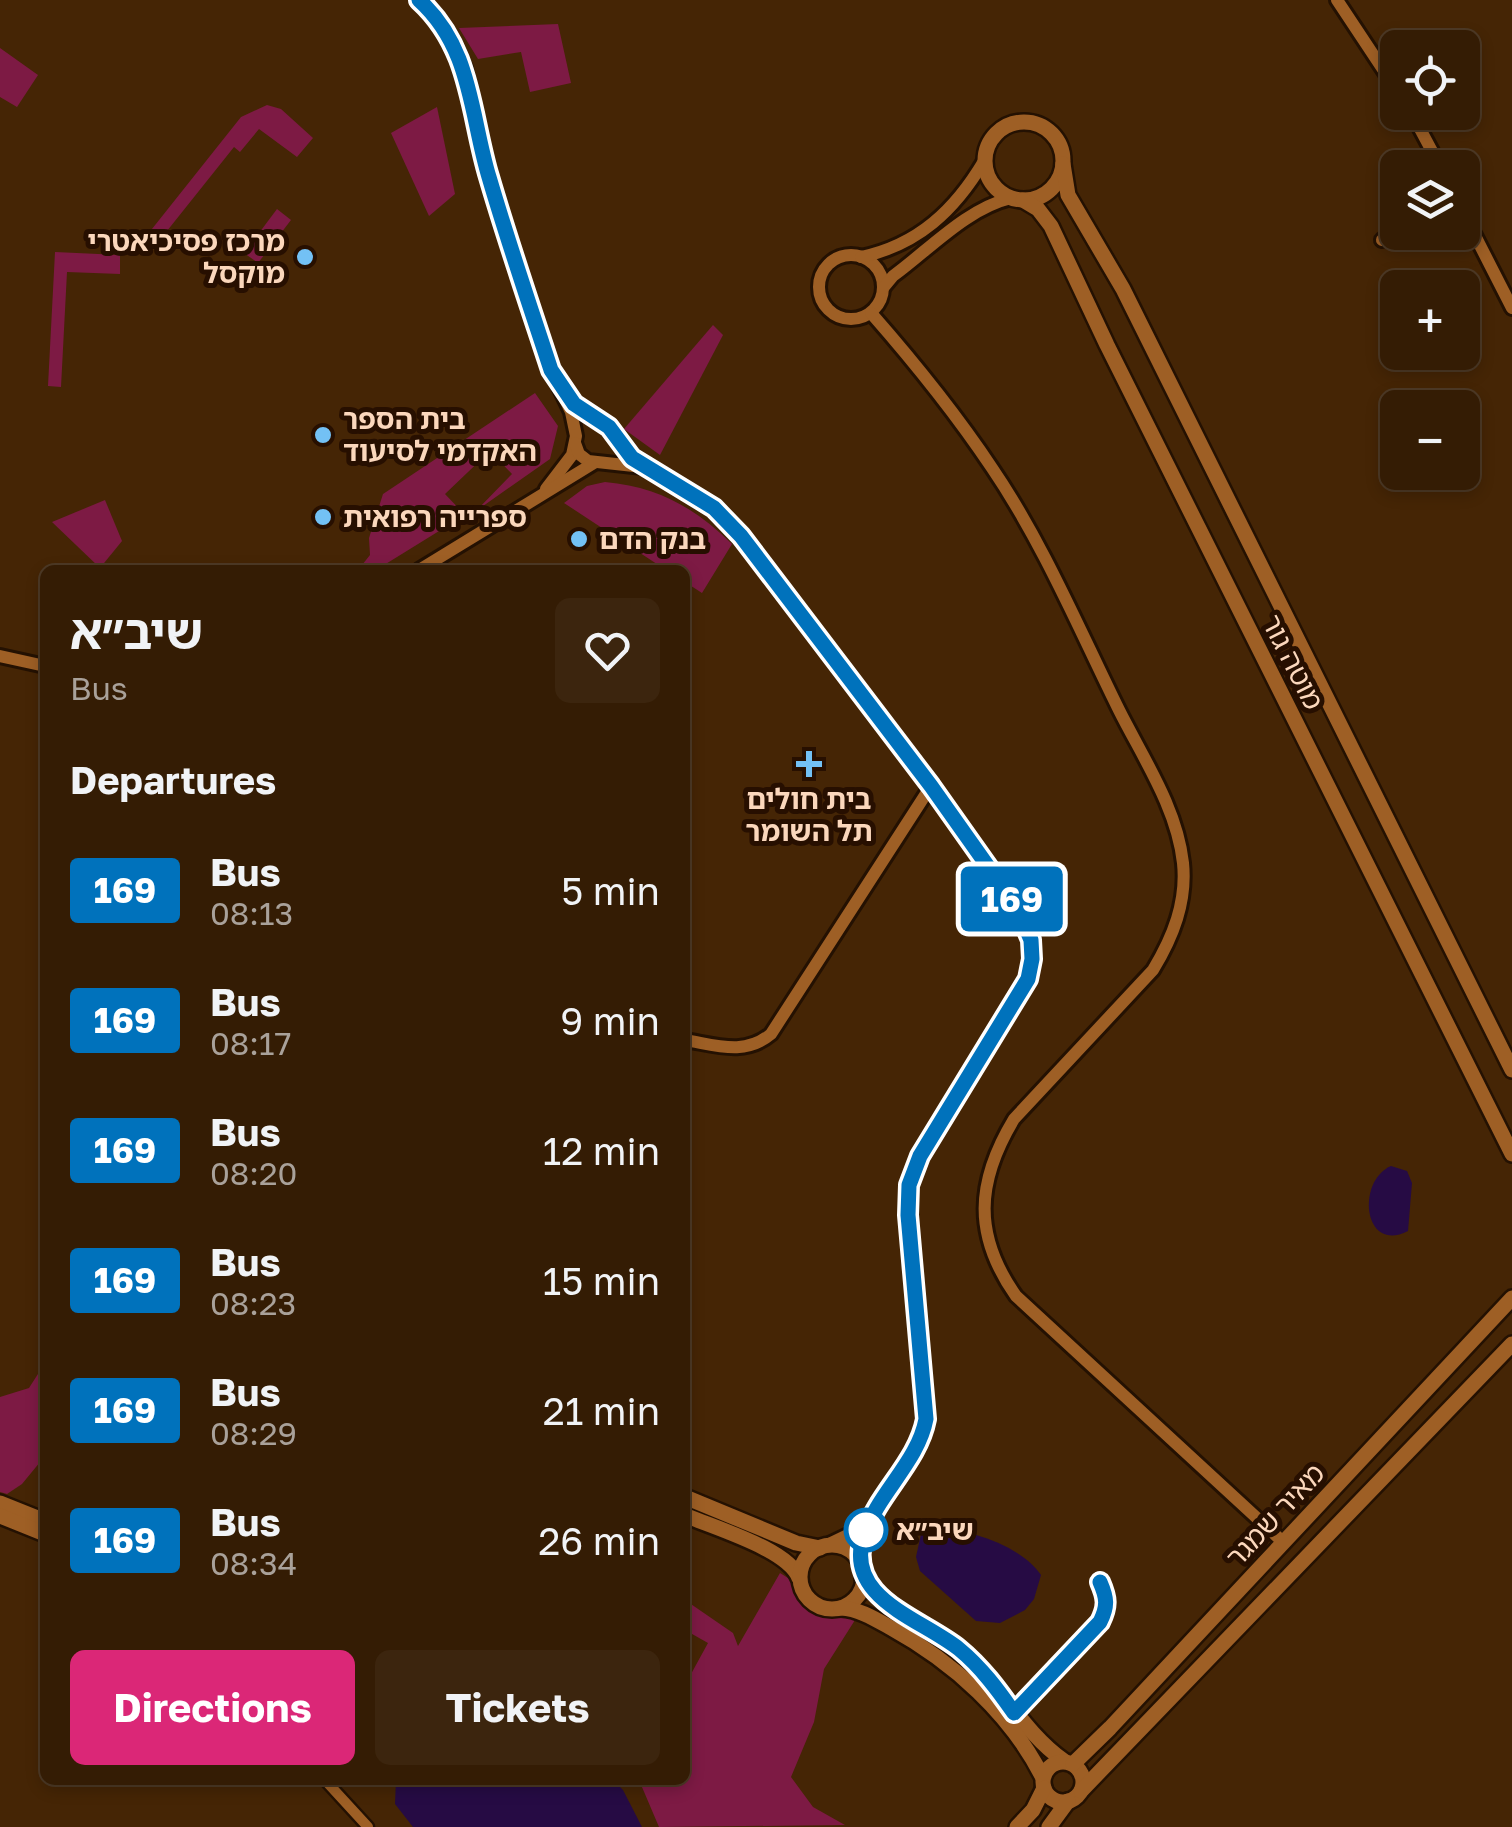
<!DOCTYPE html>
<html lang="en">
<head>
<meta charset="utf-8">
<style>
	body { margin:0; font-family:"Golos Text","Noto Sans Hebrew",sans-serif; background:#3c250e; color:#f1f3f6; height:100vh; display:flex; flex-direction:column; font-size:38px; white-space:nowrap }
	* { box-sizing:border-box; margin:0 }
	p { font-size:32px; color:#a9a19a }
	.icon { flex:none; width:55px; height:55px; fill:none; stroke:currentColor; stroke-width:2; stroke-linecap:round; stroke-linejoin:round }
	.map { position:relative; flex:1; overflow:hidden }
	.sheet { position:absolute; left:40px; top:565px; width:650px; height:1220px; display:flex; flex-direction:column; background:#341c04; border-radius:15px; box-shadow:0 5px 15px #0003,0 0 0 2px #4e3a26 }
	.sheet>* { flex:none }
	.badge { padding:0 20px; border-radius:8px; font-size:35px; line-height:65px }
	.tools { position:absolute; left:1380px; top:30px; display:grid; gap:20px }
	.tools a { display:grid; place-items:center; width:100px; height:100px; border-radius:15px; background:#341c04; box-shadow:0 5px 15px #0003,0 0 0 2px #4e3a26; font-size:50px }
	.map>.badge { position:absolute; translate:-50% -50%; box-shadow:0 0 0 5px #fff }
	h2 { padding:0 30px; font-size:38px; line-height:90px }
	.round { display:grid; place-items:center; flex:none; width:105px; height:105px; border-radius:15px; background:#3c250e }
	.headline { display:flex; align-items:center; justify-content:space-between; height:170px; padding:0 30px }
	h1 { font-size:48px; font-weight:700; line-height:75px }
	.cta { display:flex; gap:20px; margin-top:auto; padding:20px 30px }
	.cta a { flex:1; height:115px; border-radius:15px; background:#db2777; color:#fff; font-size:40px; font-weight:700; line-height:115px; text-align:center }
	.cta a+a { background:#3c250e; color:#f1f3f6 }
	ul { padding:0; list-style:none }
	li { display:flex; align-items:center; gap:30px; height:130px; padding:0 30px }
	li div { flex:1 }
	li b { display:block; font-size:38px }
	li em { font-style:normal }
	li .badge { min-width:110px; font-weight:700; text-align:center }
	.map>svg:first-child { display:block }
	.green { fill:#7d1a44 }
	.water { fill:#260b44 }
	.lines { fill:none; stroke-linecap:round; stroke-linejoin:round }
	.pedestrian-casing { stroke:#241102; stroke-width:15 }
	.minor-casing { stroke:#241102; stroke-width:18 }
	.tertiary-casing { stroke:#241102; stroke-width:20 }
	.pedestrian { stroke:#9e5f25; stroke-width:10 }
	.minor { stroke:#9e5f25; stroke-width:12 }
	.tertiary { stroke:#9e5f25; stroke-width:15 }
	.line-casing { stroke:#fff; stroke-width:22 }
	.line { stroke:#0072bc; stroke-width:15 }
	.poi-dot { fill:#73c1f5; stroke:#270f00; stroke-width:4 }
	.stop-dot { fill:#fff; stroke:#0072bc; stroke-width:5 }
	.labels { text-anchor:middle; stroke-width:10; stroke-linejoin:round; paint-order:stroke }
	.poi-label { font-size:28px; font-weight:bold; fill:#fbd7bc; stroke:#270f00; text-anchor:start }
	.street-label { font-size:28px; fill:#fbd7bc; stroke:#270f00 }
	.stop-label { font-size:28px; font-weight:bold; fill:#fbd7bc; stroke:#270f00; text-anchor:start }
</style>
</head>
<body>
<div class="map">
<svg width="1512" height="1827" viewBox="0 0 1512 1827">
	<rect width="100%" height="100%" fill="#452505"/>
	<g class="green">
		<path d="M558,24L571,83L530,92L521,52L478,59L459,28Z"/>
		<path d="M0,48L38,75L17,107L0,97Z"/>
		<path d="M267,105L281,109L313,138L297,157L259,129L240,152L234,147L155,246L144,239L241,117Z"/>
		<path d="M437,107L455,194L429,216L391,133Z"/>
		<path d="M277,209L291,220L258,263L244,253Z"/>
		<path d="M55,252L120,255V274L67,272L61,387L48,386Z"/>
		<path d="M713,325L723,335L660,455L624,429Z"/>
		<path d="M535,393L558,426L550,459L476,511L512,474L490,451L445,494L465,515L376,570H358L370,555L369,538L383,494Z"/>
		<path d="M605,482C658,487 694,507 732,544L702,593L685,582V570H666L564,503L587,486Z"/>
		<path d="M105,500L122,541L100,568L52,522Z"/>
		<path d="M45,1363V1456L22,1484L7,1494L0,1492V1397L29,1388Z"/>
		<path d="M780,1573L855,1620L824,1669L814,1722L791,1777L813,1807L845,1825L659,1827L639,1780H685V1685L708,1643L685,1630V1600L733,1633L738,1646Z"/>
	</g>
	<g class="water">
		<path d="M1391,1166L1407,1171L1412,1183L1408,1231C1363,1254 1356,1181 1391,1166Z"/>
		<path d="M933,1527C969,1530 1019,1544 1041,1575L1034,1599L1025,1610L1000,1623L976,1621L920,1571L916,1557L921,1534Z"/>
		<path d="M396,1780H613L623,1790L642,1827H413L395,1804Z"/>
	</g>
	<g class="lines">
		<g class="pedestrian-casing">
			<path id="pedestrian" d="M325,1780L368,1827"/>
		</g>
		<g class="minor-casing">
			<g id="minor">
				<path d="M419,0L442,24L465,68L488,175L551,370L571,412L576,436L572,455L546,489"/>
				<path d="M1337,0L1398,92"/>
				<path d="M1411,112L1441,168"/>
				<path d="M1462,210L1512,308"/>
				<path d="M1382,240L1398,227"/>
				<circle cx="851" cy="287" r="32"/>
				<path d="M861,257C918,245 955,210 984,161"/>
				<path d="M883,288L893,276C930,249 966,209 1011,198"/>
				<path d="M871,313C914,362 956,414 992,468C1043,543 1079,629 1119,710C1143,758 1177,808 1183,863C1187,902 1173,937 1153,970L1014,1119C976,1182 973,1235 1016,1296L1283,1542"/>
				<path d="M560,387L574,403L609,427L633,458L699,497L741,536L931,786L1018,909L1031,940L1032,959L1028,979L920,1156L909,1185L908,1215L926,1419C916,1474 861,1506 861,1565"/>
				<path d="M575,443L579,454L588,461L643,467"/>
				<path d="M419,570L594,463"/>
				<path d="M0,656L45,666"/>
				<path d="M685,1040C716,1045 745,1056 771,1034L931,786"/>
				<path d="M825,1546L850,1534L870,1516"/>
				<path d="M1014,1713L1100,1622C1108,1606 1107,1598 1099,1582"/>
			</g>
		</g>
		<g class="tertiary-casing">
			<g id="tertiary">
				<circle cx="1024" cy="161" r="39"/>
				<path d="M1063,164L1068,195L1123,289L1512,1070"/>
				<path d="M1023,200L1038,209L1051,226L1107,345L1512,1154"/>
				<path d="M685,1497L796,1543L820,1548"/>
				<path d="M0,1503L45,1521"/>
				<path d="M685,1515C714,1528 788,1549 799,1578"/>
				<path d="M0,1516L45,1534"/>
				<circle cx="832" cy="1577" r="32"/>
				<path d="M863,1578C883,1610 927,1625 957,1647C999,1680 1020,1730 1064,1761"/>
				<path d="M841,1608C859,1609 875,1619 891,1628C953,1662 1011,1714 1043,1778"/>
				<circle cx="1063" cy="1782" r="20"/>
				<path d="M1073,1764L1110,1728L1512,1298"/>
				<path d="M1081,1791L1512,1344"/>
				<path d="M1017,1827L1033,1810L1044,1788"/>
				<path d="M1049,1827L1068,1801"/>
			</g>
		</g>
		<use href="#pedestrian" class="pedestrian"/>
		<use href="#minor" class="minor"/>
		<use href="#tertiary" class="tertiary"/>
	</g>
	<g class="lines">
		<g class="line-casing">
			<path id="line" d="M419,0C472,48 470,114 489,177C508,242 530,306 551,370L574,404L609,427L632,458L714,508L741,536L931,786L1018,909L1031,940L1032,959L1028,979L920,1156L909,1185L908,1215L926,1419C918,1462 878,1493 864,1535C843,1598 920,1618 959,1649C981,1667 998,1690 1014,1713L1100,1622C1108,1606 1107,1598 1100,1582"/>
		</g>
		<use href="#line" class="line"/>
	</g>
	<g class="poi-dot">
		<circle cx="305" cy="257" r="10"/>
		<circle cx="323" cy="435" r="10"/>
		<circle cx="323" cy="517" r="10"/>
		<circle cx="579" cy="539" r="10"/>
		<path d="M804 749h10v10h10v10h-10v10h-10v-10h-10v-10h10z"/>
	</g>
	<circle class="stop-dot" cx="866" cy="1530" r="20"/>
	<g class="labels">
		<g class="poi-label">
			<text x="285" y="251" text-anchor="end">מרכז פסיכיאטרי<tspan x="285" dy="32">מוקסל</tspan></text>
			<text x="343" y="429">בית הספר<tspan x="343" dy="32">האקדמי לסיעוד</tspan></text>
			<text x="343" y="527">ספרייה רפואית</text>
			<text x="599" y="549">בנק הדם</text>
			<text x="809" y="809" text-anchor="middle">בית חולים<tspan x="809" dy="32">תל השומר</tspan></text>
		</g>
		<g class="street-label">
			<text transform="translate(1293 662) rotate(63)" y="10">מוטה גור</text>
			<text transform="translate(1275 1515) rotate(-47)" y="10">מאיר שמגר</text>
		</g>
		<g class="stop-label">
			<text x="896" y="1540">שיב״א</text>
		</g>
	</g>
</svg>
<div class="tools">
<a><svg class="icon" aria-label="locate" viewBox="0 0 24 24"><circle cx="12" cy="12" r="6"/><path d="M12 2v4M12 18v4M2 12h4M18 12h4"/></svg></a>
<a><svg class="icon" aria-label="layers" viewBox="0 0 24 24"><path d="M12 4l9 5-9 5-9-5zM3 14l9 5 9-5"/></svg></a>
<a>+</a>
<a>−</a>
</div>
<b class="badge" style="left:1012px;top:899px;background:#0072bc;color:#fff">169</b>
<section class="sheet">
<div class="headline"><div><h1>שיב״א</h1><p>Bus</p></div><a class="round"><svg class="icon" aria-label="heart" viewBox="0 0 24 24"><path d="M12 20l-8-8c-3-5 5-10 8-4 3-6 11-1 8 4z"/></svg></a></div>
<h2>Departures</h2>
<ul>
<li><span class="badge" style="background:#0072bc;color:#fff">169</span><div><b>Bus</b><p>08:13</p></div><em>5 min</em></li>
<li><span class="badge" style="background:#0072bc;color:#fff">169</span><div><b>Bus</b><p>08:17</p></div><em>9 min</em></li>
<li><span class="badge" style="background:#0072bc;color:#fff">169</span><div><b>Bus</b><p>08:20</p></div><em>12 min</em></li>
<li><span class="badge" style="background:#0072bc;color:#fff">169</span><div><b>Bus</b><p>08:23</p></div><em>15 min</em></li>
<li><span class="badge" style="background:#0072bc;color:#fff">169</span><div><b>Bus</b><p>08:29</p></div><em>21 min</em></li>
<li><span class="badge" style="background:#0072bc;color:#fff">169</span><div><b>Bus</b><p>08:34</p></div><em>26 min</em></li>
</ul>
<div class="cta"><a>Directions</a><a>Tickets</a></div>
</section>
</div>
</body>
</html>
